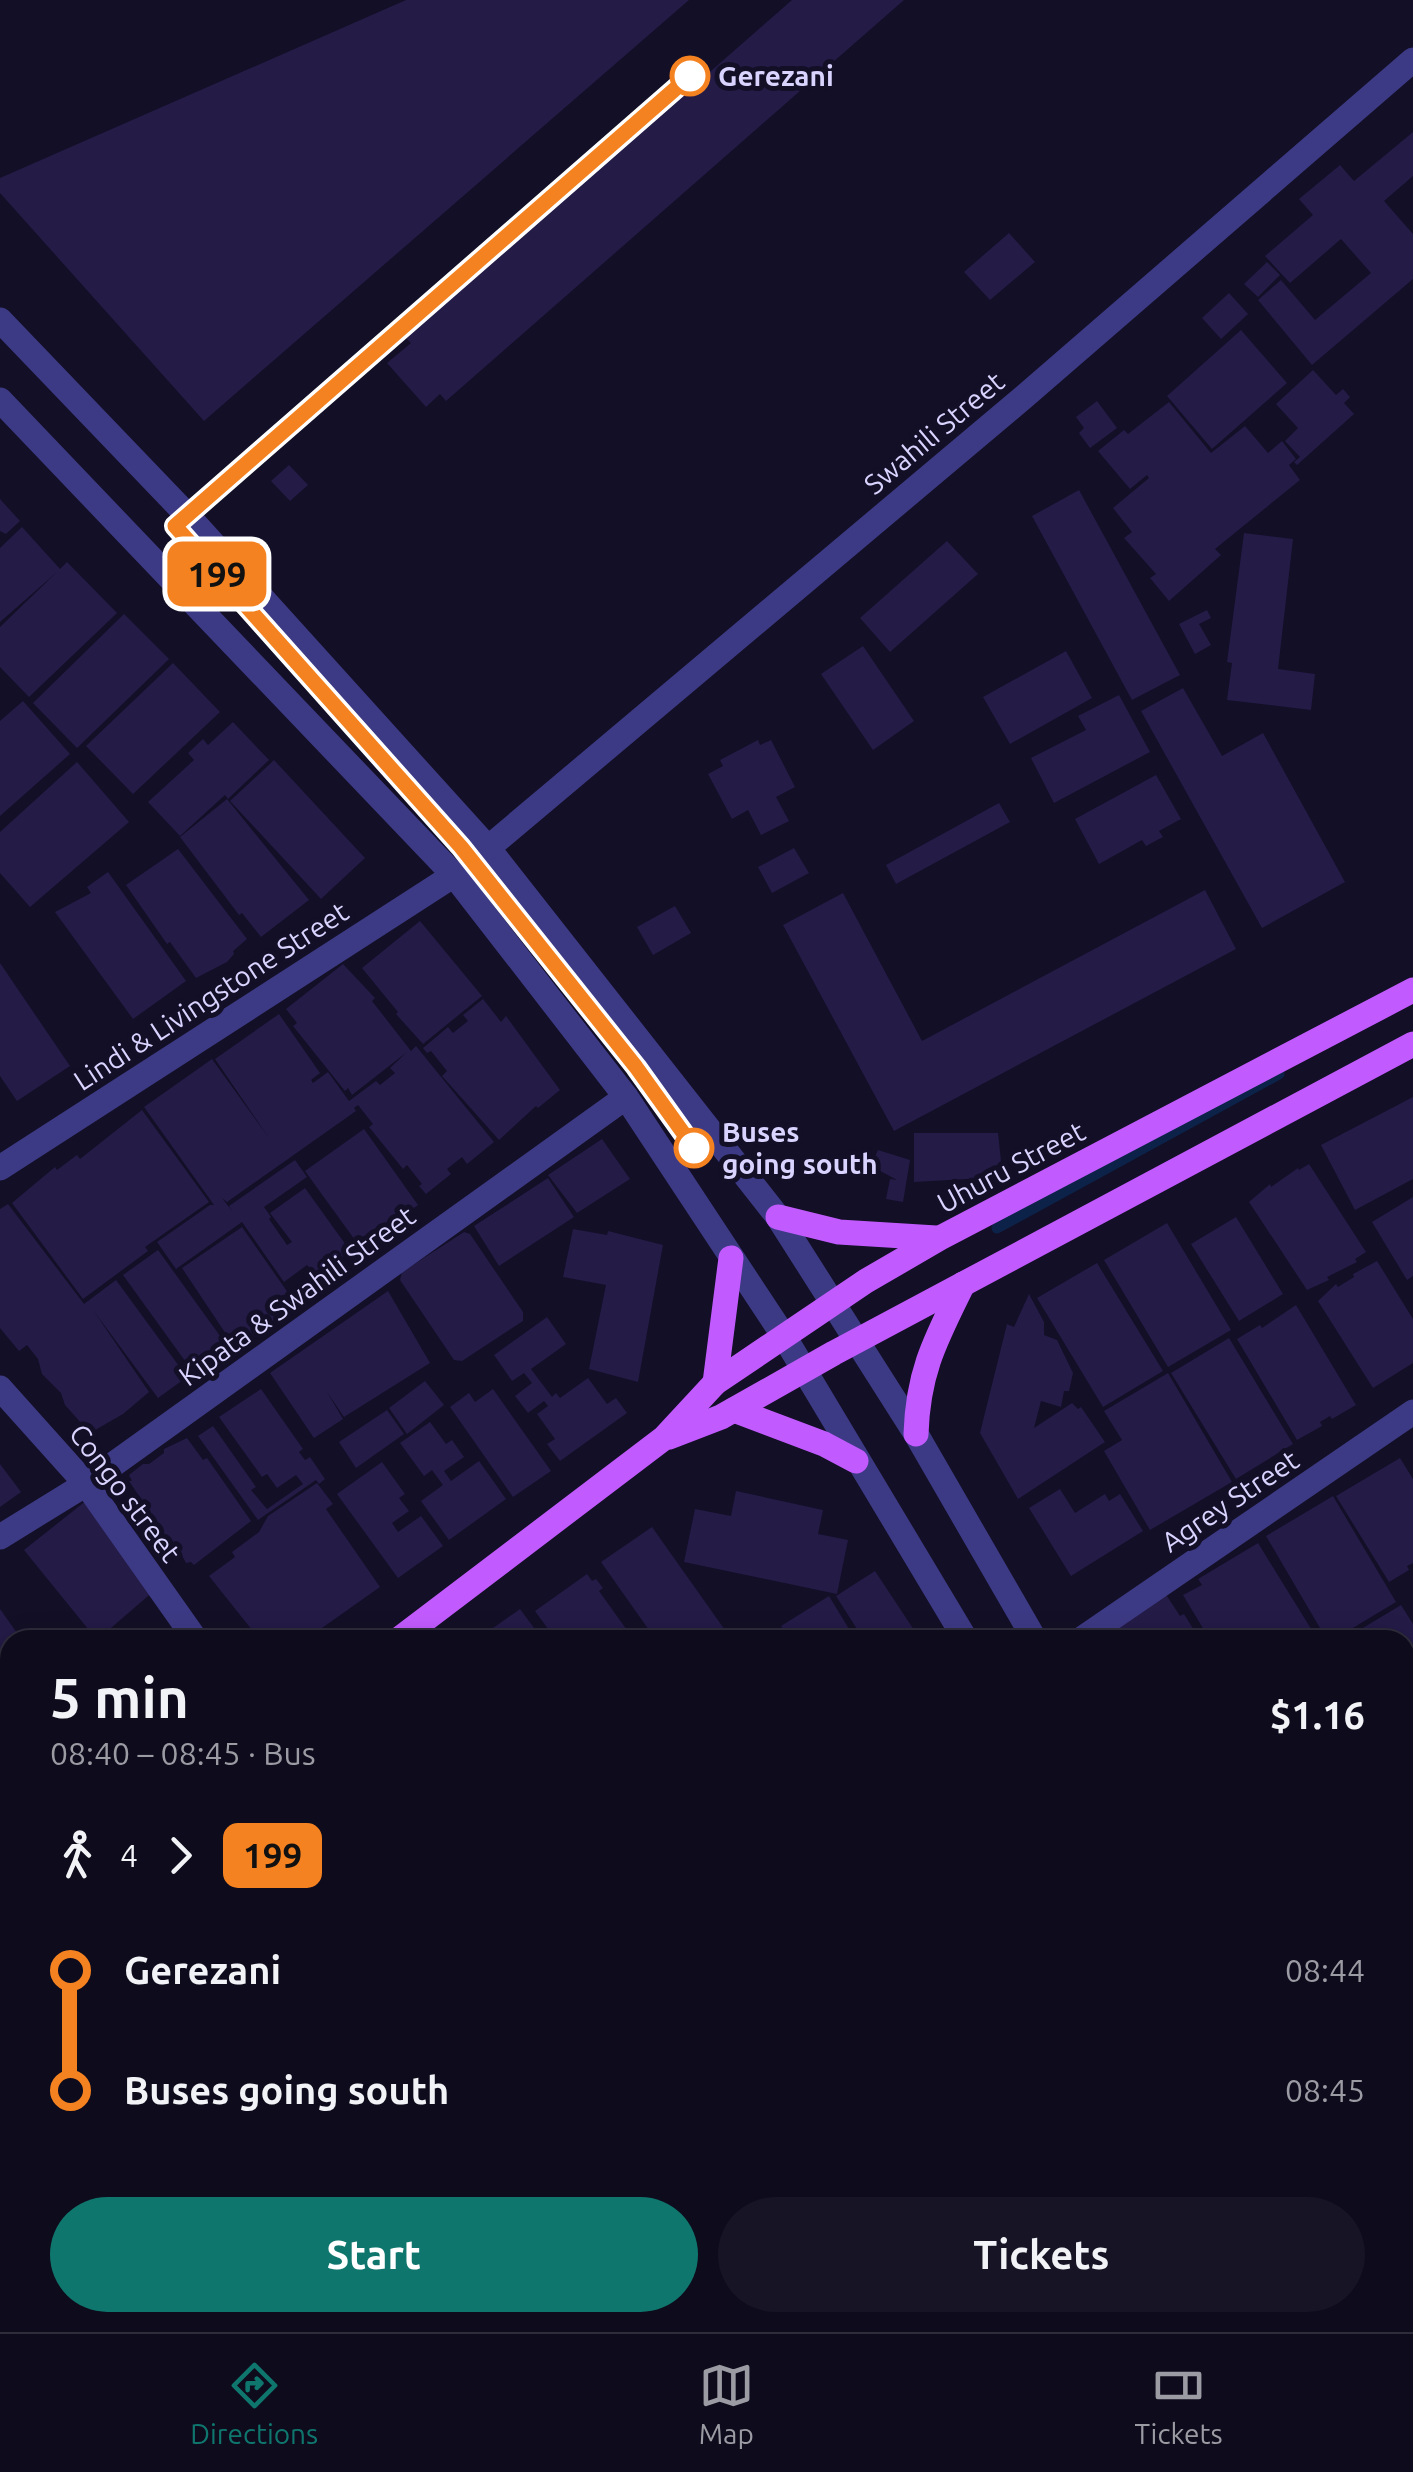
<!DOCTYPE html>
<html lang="en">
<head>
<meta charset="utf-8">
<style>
	body { margin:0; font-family:Ubuntu,sans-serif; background:#171425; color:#f1f3f6; height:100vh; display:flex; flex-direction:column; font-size:38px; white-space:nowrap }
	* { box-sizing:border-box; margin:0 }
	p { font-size:32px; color:#9b9ba3 }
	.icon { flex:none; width:55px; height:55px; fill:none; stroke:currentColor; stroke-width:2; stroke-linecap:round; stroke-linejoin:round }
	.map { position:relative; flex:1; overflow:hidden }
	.side { position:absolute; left:0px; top:1630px; width:1415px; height:702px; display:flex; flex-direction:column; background:#0e0b1c; border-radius:30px 30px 0 0; box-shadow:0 5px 25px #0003,0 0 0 2px #2e2b3b }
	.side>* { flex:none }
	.badge { padding:0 20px; border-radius:15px; font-size:35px; line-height:65px }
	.map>.badge { position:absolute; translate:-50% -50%; box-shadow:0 0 0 5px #fff }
	.legs { display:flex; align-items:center; gap:15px; height:110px; padding:0 50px; font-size:32px }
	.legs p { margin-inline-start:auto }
	.summary { display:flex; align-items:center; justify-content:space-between; height:170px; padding:0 50px }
	h1 { font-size:55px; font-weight:700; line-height:75px }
	.cta { display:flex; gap:20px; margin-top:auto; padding:20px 50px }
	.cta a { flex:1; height:115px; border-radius:60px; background:#0f766e; color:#fff; font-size:40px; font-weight:700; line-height:115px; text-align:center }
	.cta a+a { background:#171425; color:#f1f3f6 }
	ul { padding:0 50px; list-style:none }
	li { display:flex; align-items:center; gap:35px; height:120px; font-size:38px }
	li i { display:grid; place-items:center; width:15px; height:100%; margin:0 12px; background:currentColor }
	li i::after { content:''; width:25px; height:25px; margin:-12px; border:8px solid; border-radius:50%; background:#0e0b1c }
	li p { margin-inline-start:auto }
	li:first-child i { background:linear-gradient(#0000 50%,currentColor 0) }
	li:last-child i { background:linear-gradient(currentColor 50%,#0000 0) }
	.tab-bar { display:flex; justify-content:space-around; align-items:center; height:140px; border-top:2px solid #2e2b3b; background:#0e0b1c; font-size:28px; color:#9b9ba3 }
	.tab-bar a { display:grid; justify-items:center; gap:5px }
	.tab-bar .selected { color:#0f766e }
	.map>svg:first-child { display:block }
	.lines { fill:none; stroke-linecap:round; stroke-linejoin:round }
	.stream { stroke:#0c2248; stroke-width:11 }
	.building { fill:#241b47 }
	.minor { stroke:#3d3a85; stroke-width:25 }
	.major { stroke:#c25bff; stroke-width:25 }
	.line-1-casing { stroke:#fff; stroke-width:22 }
	.line-1 { stroke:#f58220; stroke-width:15 }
	.stop-1-dot { fill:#fff; stroke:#f58220; stroke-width:5 }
	.labels { text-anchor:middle; stroke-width:10; stroke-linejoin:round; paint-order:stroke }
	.stop-label { font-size:28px; font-weight:bold; fill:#d9d4ff; stroke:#130f26; text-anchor:start }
	.street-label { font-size:28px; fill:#d9d4ff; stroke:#130f26 }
</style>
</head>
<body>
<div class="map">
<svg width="1413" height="2332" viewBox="0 0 1413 2332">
	<rect width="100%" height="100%" fill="#130f26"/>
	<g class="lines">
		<path class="stream" d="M997,1228L1279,1074"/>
	</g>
	<g class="building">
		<path d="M406,0H689L204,421L0,193V178Z"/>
		<path d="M792,0H904L446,401L440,394L426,407L387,363L411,343L406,338Z"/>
		<path d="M1413,132V176L1384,201L1413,234V279L1312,365L1258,300L1281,280L1315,320L1371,273L1341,239L1290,283L1265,256L1313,215L1299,199L1340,165L1354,181Z"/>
		<path d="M1009,233L1035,262L990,300L964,272Z"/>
		<path d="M1267,262L1280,275L1258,297L1244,284Z"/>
		<path d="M1229,293L1248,314L1221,339L1202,318Z"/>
		<path d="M1241,330L1287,383L1212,449L1167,396Z"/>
		<path d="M1313,370L1336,395L1343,389L1350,397L1344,403L1354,414L1297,465L1294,462L1300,457L1285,441L1298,428L1276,404Z"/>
		<path d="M1097,401L1117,428L1090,448L1079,433L1084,428L1076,417Z"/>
		<path d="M1169,402L1211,453L1245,426L1268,453L1282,441L1296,459L1289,465L1300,480L1215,549L1221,555L1169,601L1150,578L1156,574L1124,538L1132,532L1113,508L1149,478L1147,475L1130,489L1098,451L1124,430L1128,434Z"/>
		<path d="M289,465L308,485L290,501L271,481Z"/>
		<path d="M1079,490L1180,675L1132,700L1032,516Z"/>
		<path d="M0,499L20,521L6,534L0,531Z"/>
		<path d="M22,527L60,569L67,562L117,613L29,697L0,667V627L57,572L0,622V548Z"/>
		<path d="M1244,533L1293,539L1278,669L1315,674L1311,710L1227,700L1232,663L1227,662Z"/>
		<path d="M947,541L978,574L890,652L860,618Z"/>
		<path d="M1207,610L1211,618L1199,624L1211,645L1195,654L1179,624Z"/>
		<path d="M124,614L169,659L77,748L33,703Z"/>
		<path d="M863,646L914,721L873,750L821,674Z"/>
		<path d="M1066,651L1092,698L1010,744L983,697Z"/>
		<path d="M173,663L220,712L133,794L86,746Z"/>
		<path d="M1183,688L1222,756L1263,733L1345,882L1262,928L1141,711Z"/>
		<path d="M1119,695L1150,752L1054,803L1031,758L1086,730L1078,716Z"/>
		<path d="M23,701L70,754L0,816V721Z"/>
		<path d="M233,722L269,760L228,799L225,795L180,836L148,802L194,760L188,753L203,739L208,745Z"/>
		<path d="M758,740L760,745L771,740L795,787L776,797L789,821L761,835L748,810L732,819L708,774L723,766L720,760Z"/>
		<path d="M274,760L365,858L321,899L230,801Z"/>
		<path d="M77,762L129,822L30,907L0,873V832Z"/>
		<path d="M1156,775L1181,819L1159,831L1163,837L1146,846L1142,840L1099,864L1075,819Z"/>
		<path d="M227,799L309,900L261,937L242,913L239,915L180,837Z"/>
		<path d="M999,803L1010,822L896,884L886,865Z"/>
		<path d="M794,848L809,873L772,893L758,867Z"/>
		<path d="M178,849L247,939L233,951L234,954L227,962L196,978L170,942L167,944L126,885Z"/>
		<path d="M108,872L186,981L133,1019L55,912L91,893L87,887Z"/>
		<path d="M1205,890L1236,949L894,1131L783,925L843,893L922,1041Z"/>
		<path d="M675,906L691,933L653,955L637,927Z"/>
		<path d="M420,921L482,996L423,1044L396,1014L398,1012L362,968Z"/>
		<path d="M0,963L70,1066L17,1101L0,1076Z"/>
		<path d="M343,964L375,998L372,1001L411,1051L416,1046L494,1142L467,1164L462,1157L447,1169L451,1174L426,1194L419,1186L422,1184L407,1165L403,1169L369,1127L373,1124L358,1105L354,1108L356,1111L227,1202L222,1198L232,1211L229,1206L295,1160L307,1177L264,1207L271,1217L269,1219L287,1245L292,1242L270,1213L305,1188L351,1252L316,1276L307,1265L284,1282L242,1222L176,1269L157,1242L210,1205H214L144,1107L212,1059L269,1138L215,1059L279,1014L320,1073L311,1080L313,1083L328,1072L349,1101L376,1081L380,1085L395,1073L390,1068L407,1052L352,1095L348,1088L345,1091L293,1026L297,1023L286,1009Z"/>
		<path d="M483,999L501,1022L506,1016L560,1090L538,1108L536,1106L499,1140L442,1076L447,1071L431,1051L427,1053L423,1048L448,1027L453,1033L468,1021L463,1015Z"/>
		<path d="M1413,1097V1179L1355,1210L1321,1145Z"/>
		<path d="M142,1110L209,1202L145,1247L148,1251L83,1299L12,1203L55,1167L57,1170L77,1155L80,1159Z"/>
		<path d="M364,1129L418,1205L360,1247L305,1171Z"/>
		<path d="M914,1133H998L1001,1161L984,1178L914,1182Z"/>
		<path d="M602,1139L630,1179L577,1213L548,1175Z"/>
		<path d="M878,1150L910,1160L903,1202L886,1199L890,1179L897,1180L871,1166Z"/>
		<path d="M1309,1164L1366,1252L1355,1259L1357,1262L1327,1277L1329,1280L1307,1290L1249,1202L1270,1184L1271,1187L1298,1168L1299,1170Z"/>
		<path d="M548,1178L574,1217L499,1266L474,1226Z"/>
		<path d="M1413,1197V1276L1407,1280L1372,1222Z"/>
		<path d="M8,1204L84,1304L116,1280L187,1377L158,1398L93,1310L149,1392L123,1414L90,1433L65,1405L61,1393L42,1374L38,1359L27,1345L19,1351L0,1328V1209Z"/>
		<path d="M1236,1217L1283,1294L1239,1321L1191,1244Z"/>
		<path d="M1167,1223L1231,1330L1168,1367L1104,1260Z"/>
		<path d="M242,1227L298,1307L271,1326L267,1320L260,1324L264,1330L236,1349L182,1268Z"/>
		<path d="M573,1229L607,1235L608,1231L663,1245L638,1382L589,1369L606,1285L563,1277Z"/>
		<path d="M464,1232L470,1234L523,1312V1321L462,1361L454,1360L400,1280L402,1272Z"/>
		<path d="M158,1250L228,1347L193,1372L123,1275Z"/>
		<path d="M1377,1261L1413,1319V1363L1373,1388L1318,1301L1336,1284L1338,1287L1354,1277L1353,1274Z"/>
		<path d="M1097,1263L1163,1371L1103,1407L1037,1298Z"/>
		<path d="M388,1291L430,1363L344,1417L327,1392L343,1419L314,1438L270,1373Z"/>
		<path d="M1029,1294L1044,1322V1335L1057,1340L1073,1373L1069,1391H1064L1061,1407L1041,1401L1034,1428L1072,1403L1078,1409L1081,1407L1105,1442L1018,1499L980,1433L1007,1324L1014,1327Z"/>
		<path d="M1296,1305L1356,1405L1332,1419L1330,1416L1320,1422L1322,1426L1297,1440L1237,1339L1260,1325L1262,1328Z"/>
		<path d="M547,1317L566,1344L531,1369L552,1397L556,1393L560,1398L588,1378L607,1404L616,1398L627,1413L560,1461L547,1444L555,1439L537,1414L548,1406L544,1401L528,1413L515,1396L532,1383L524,1373L512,1381L494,1355Z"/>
		<path d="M1229,1338L1293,1444L1236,1479L1171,1373Z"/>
		<path d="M1168,1373L1232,1482L1150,1530L1104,1451L1122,1440L1104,1411Z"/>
		<path d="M425,1381L444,1405L407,1434L389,1408Z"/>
		<path d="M261,1389L303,1449L299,1452L305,1460L310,1457L325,1479L319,1484L316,1480L258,1520L198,1436L213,1426L256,1487L251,1490L267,1509L303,1484L296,1475L277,1488L267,1474L262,1477L219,1417Z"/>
		<path d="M493,1389L551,1471L513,1497L450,1407L469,1393L475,1402Z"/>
		<path d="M387,1410L404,1434L356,1468L339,1442Z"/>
		<path d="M430,1422L446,1444L452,1440L464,1457L444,1471L451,1481L479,1461L506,1499L449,1540L421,1501L443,1485L432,1470L424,1476L400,1443Z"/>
		<path d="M187,1438L203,1460L207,1458L251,1521L194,1565L191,1562L186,1563L180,1551H176L129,1481H132L129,1475L143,1464H149L164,1453V1449Z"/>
		<path d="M1400,1458L1413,1479V1563L1407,1566L1409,1570L1389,1582L1336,1496Z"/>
		<path d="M382,1462L405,1494L399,1498L409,1511L392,1523L398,1532L421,1516L443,1546L398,1578L337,1494Z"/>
		<path d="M0,1464L21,1492L0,1507Z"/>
		<path d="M317,1483L333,1504L326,1509L380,1587L305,1640H260L209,1576L235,1557L232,1552L259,1532L268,1516Z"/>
		<path d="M1060,1489L1075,1513L1105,1494L1109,1501L1120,1494L1143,1531L1071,1576L1029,1508Z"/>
		<path d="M736,1491L823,1510L818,1534L848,1540L837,1594L684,1562L695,1509L731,1516Z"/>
		<path d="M1333,1496L1396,1602L1333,1640H1327L1266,1536Z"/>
		<path d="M87,1500L155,1590L97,1640L24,1550Z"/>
		<path d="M652,1527L732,1640H656L601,1562Z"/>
		<path d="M1258,1543L1318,1640H1210L1183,1595L1202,1585L1198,1579Z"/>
		<path d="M875,1571L914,1630L898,1640H864L836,1596Z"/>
		<path d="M587,1574L592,1581L596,1579L603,1588L599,1591L634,1640H556L535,1611Z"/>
		<path d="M1165,1593L1180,1616L1184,1614L1200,1640H1088Z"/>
		<path d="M829,1596L849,1629L831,1640H790L781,1626Z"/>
		<path d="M1401,1605L1413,1624V1740L1405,1745V1640H1343Z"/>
		<path d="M0,1609L22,1640H10V1687L0,1694Z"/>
		<path d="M520,1609L543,1640H476Z"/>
		<path d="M8,1707L10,1709V1791L0,1778V1713Z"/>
		<path d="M1413,1808V1940L1405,1945V1813Z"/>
		<path d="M1405,1953L1413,1966V1996L1405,2000Z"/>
		<path d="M10,1967V2024L0,2010V1975Z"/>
		<path d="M1413,2002V2037L1405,2042V2007Z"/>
		<path d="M0,2023L7,2032L3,2035L10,2045V2126L0,2133Z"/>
		<path d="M1413,2043V2101L1405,2105V2048Z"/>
		<path d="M5,2173L10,2180V2313L0,2298V2177Z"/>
		<path d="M16,2322H76L79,2327L71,2332H23Z"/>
		<path d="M175,2322H206L212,2332H161Z"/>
		<path d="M213,2322H289L296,2332H223Z"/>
		<path d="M298,2322H378L384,2332H304Z"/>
		<path d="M386,2322H453L442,2332H393Z"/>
		<path d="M500,2322H609L615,2332H506Z"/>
		<path d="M691,2322H771L774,2327L766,2332H697Z"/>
		<path d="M901,2322H975L981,2332H907Z"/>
		<path d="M1061,2322H1111L1096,2332H1067Z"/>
		<path d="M1138,2322H1190L1196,2332H1122Z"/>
		<path d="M1208,2322H1278L1283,2332H1214Z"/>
		<path d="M1310,2322H1357L1363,2332H1294Z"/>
	</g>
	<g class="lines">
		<g class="minor">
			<path d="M0,320L188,516L488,848L778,1217L916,1434L1035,1640"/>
			<path d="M0,400L454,875L626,1097L785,1338L966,1640"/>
			<path d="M488,848L1025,396L1413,60"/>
			<path d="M0,1168L454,875"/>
			<path d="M0,1388L86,1484L196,1640"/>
			<path d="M0,1537L86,1484L626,1097"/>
			<path d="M1080,1640L1413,1412"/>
			<path d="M1405,1786L1413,1781"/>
			<path d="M1405,2170L1413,2165"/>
			<path d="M1405,2236L1413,2249"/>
			<path d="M621,2322L627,2332"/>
			<path d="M990,2322L996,2332"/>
			<path d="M1388,2322L1393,2332"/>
			<path d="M131,2332L144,2322"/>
			<path d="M841,2332L854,2322"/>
		</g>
		<g class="major">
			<path d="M778,1217L839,1232L936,1238"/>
			<path d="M715,1383L731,1258"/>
			<path d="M734,1410L824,1444L856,1461"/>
			<path d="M916,1434C918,1371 936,1339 963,1284"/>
			<path d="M669,1437L721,1417L834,1353L1413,1044"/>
			<path d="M398,1640L664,1438L715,1383L866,1281L940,1238L1413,990"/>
			<path d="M0,1932L10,1925"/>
		</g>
	</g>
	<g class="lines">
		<g class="line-1-casing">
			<path id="line-1" d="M690,76L175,526L461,847L636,1067L694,1148"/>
		</g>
		<use href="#line-1" class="line-1"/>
	</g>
	<g class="stop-1-dot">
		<circle cx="690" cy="76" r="18"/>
		<circle cx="694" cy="1148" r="18"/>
	</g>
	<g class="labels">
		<g class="stop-label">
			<text x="718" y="86">Gerezani</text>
			<text x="722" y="1142">Buses<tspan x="722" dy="32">going south</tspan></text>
		</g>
		<g class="street-label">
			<text transform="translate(934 433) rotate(-40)" y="10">Swahili Street</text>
			<text transform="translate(211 996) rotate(-33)" y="10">Lindi &amp; Livingstone Street</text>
			<text transform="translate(1011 1167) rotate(-28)" y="10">Uhuru Street</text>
			<text transform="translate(297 1296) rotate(-36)" y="10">Kipata &amp; Swahili Street</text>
			<text transform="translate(125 1493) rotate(53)" y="10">Congo street</text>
			<text transform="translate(1230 1501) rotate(-34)" y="10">Agrey Street</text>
		</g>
	</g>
</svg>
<b class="badge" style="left:217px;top:574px;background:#f58220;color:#111">199</b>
<section class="side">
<div class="summary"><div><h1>5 min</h1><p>08:40 – 08:45 · Bus</p></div><b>$1.16</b></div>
<div class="legs"><svg class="icon" aria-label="walk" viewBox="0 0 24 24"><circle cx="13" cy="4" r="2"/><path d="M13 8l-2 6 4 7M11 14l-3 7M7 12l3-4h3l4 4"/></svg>4<svg class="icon" aria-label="forward" viewBox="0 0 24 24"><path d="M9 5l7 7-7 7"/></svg><b class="badge" style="background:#f58220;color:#111">199</b></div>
<ul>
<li><i style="color:#f58220"></i><b>Gerezani</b><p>08:44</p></li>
<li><i style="color:#f58220"></i><b>Buses going south</b><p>08:45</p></li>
</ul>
<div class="cta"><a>Start</a><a>Tickets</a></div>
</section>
</div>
<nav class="tab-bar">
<a class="selected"><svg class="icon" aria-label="directions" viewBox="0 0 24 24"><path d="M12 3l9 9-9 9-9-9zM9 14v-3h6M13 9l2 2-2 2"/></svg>Directions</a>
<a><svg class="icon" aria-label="map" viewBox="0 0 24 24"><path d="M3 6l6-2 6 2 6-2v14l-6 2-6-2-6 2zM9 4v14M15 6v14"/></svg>Map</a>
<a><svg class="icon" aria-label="tickets" viewBox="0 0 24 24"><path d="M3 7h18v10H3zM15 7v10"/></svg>Tickets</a>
</nav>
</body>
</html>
